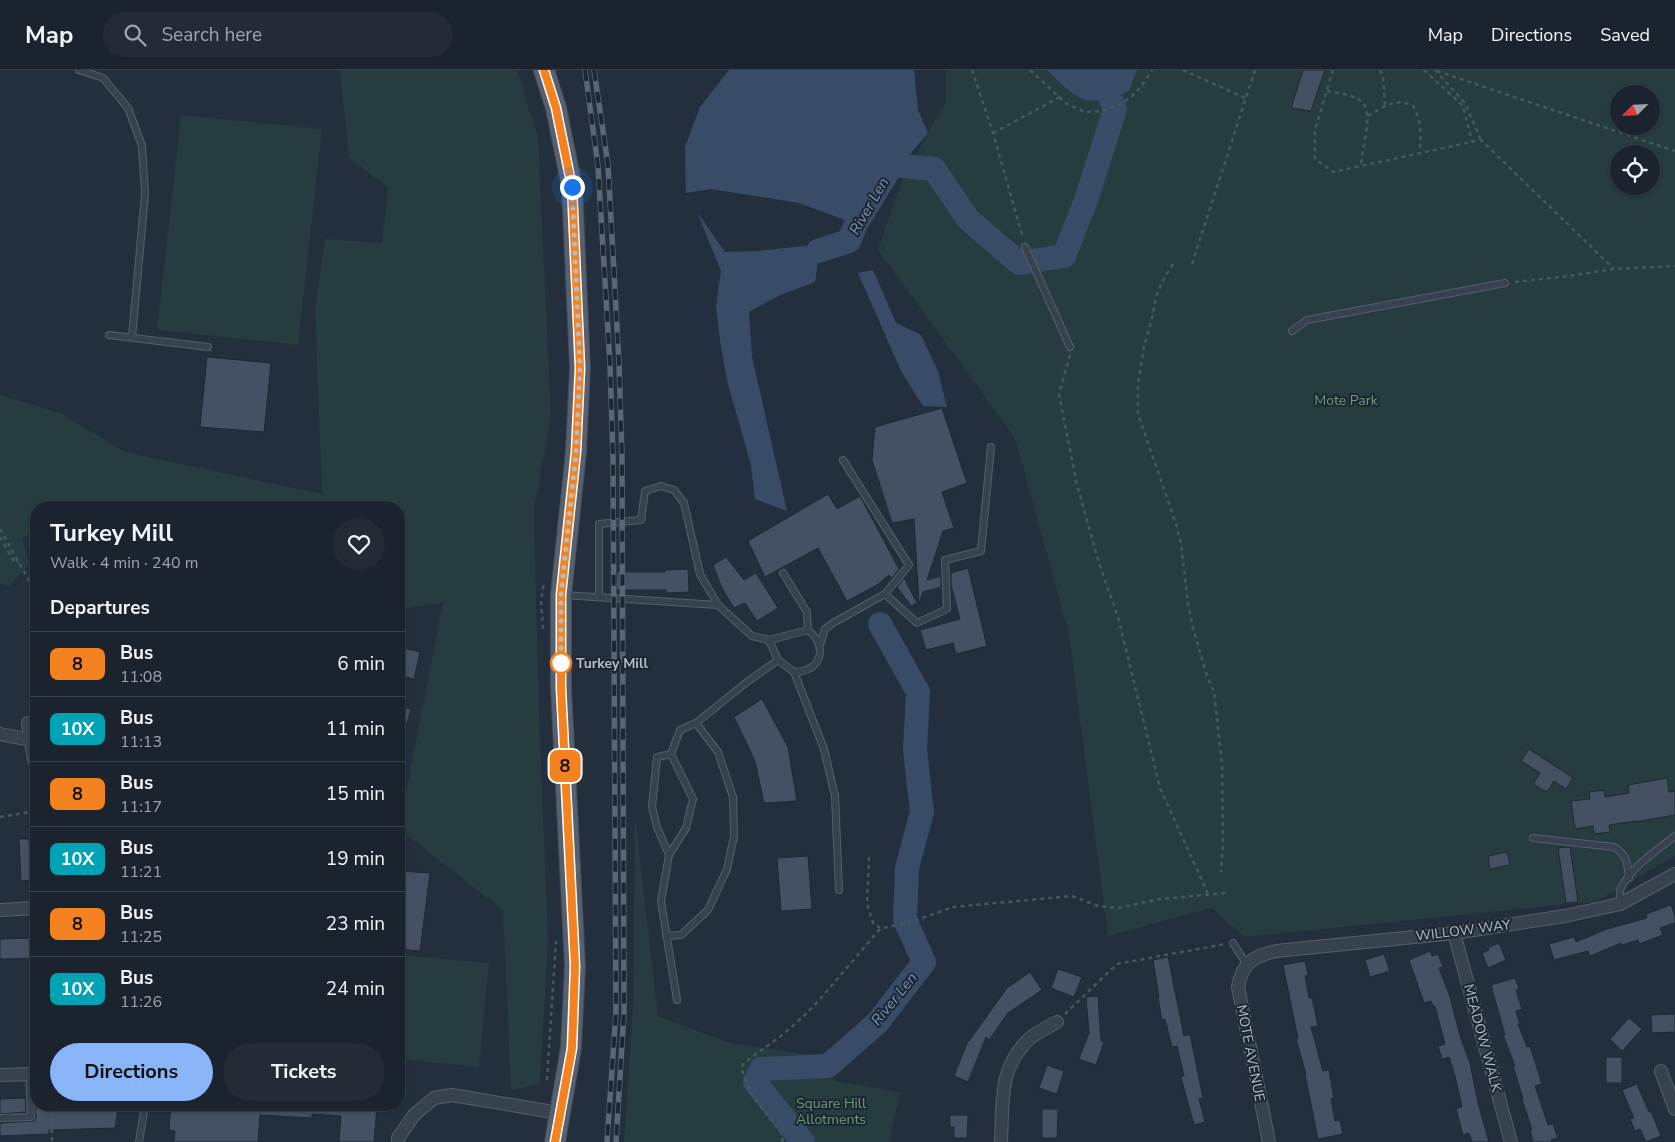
<!DOCTYPE html>
<html lang="en">
<head>
<meta charset="utf-8">
<style>
	body { margin:0; font-family:"Nunito Sans",sans-serif; background:#242b36; color:#f1f3f6; height:100vh; display:flex; flex-direction:column; font-size:19px; white-space:nowrap }
	* { box-sizing:border-box; margin:0 }
	p { font-size:16px; color:#a0a4aa }
	.icon { flex:none; width:28px; height:28px; fill:none; stroke:currentColor; stroke-width:2; stroke-linecap:round; stroke-linejoin:round }
	.map { position:relative; flex:1; overflow:hidden }
	.panel { position:absolute; left:30px; top:431px; width:375px; height:610px; display:flex; flex-direction:column; background:#1b232e; border-radius:20px; box-shadow:0 1px 4px #0004,0 0 0 1px #39404a }
	.panel>* { flex:none }
	.badge { padding:0 10px; border-radius:8px; font-size:18px; line-height:32px }
	.needle { width:32px; rotate:246deg }
	.fabs { position:absolute; left:1610px; top:15px; display:grid; gap:10px }
	.fabs a { display:grid; place-items:center; width:50px; height:50px; border-radius:50%; background:#1b232e; box-shadow:0 1px 4px #0004,0 0 0 1px #39404a; font-size:25px }
	.you { position:absolute; width:25px; height:25px; margin:-12px; border:4px solid #fff; border-radius:50%; background:#1a73e8; box-shadow:0 0 0 8px #1a73e833 }
	.map>.badge { position:absolute; translate:-50% -50%; box-shadow:0 0 0 2px #fff }
	h2 { padding:0 20px; font-size:19px; line-height:45px }
	.round { display:grid; place-items:center; flex:none; width:52px; height:52px; border-radius:26px; background:#242b36 }
	.overview { display:flex; align-items:center; justify-content:space-between; height:85px; padding:0 20px }
	h1 { font-size:24px; font-weight:700; line-height:38px }
	.action { display:flex; gap:10px; margin-top:auto; padding:10px 20px }
	.action a { flex:1; height:58px; border-radius:30px; background:#8ab4f8; color:#111; font-size:20px; font-weight:700; line-height:58px; text-align:center }
	.action a+a { background:#242b36; color:#f1f3f6 }
	ul { padding:0; list-style:none }
	li { display:flex; align-items:center; gap:15px; height:65px; padding:0 20px; border-top:1px solid #39404a }
	li div { flex:1 }
	li b { display:block; font-size:19px }
	li em { font-style:normal }
	li .badge { min-width:55px; font-weight:700; text-align:center }
	header { display:flex; align-items:center; gap:30px; box-sizing:border-box; height:70px; padding:0 25px; background:#1b232e; border-bottom:1px solid #39404a }
	header strong { font-size:24px }
	nav { display:flex; gap:28px; margin-inline-start:auto; font-size:18px }
	.search { width:350px; height:45px; background:#242b36; display:flex; align-items:center; gap:12px; box-sizing:border-box; padding:0 18px; border-radius:28px; color:#a0a4aa; font-size:19px }
	.map>svg:first-child { display:block }
	.green { fill:#263c3f; fill-rule:evenodd }
	.water { fill:#394c67 }
	.lines { fill:none; stroke-linecap:round; stroke-linejoin:round }
	.river { stroke:#394c67; stroke-width:24 }
	.building { fill:#455162; stroke:#1f2835 }
	.lane-casing { stroke:#565f6c; stroke-width:8 }
	.street-casing { stroke:#565f6c; stroke-width:14 }
	.primary-casing { stroke:#414a57; stroke-width:22 }
	.path { stroke:#44595c; stroke-width:2.5; stroke-dasharray:4 4; stroke-linecap:butt }
	.lane { stroke:#38414e; stroke-width:6 }
	.street { stroke:#38414e; stroke-width:12 }
	.primary { stroke:#56606e; stroke-width:20 }
	.rail-casing { stroke:#5a6575; stroke-width:5.5 }
	.rail { stroke:#1d2633; stroke-width:4; stroke-dasharray:11; stroke-linecap:butt }
	.line-casing { stroke:#fff; stroke-width:11 }
	.line { stroke:#f58220; stroke-width:8 }
	.walk { stroke:#b4bcc9; stroke-width:5; stroke-dasharray:0 9 }
	.stop-dot { fill:#fff; stroke:#f58220; stroke-width:2.5 }
	.labels { text-anchor:middle; stroke-width:4; stroke-linejoin:round; paint-order:stroke }
	.park-label { font-size:14px; fill:#6b9a76; stroke:#1d2633 }
	.stop-label { font-size:14px; font-weight:bold; fill:#b4bcc9; stroke:#1d2633; text-anchor:start }
	.street-label { font-size:14px; fill:#b4bcc9; stroke:#1d2633 }
	.water-label { font-size:15px; font-style:italic; fill:#7c92b1; stroke:#1d2633 }
</style>
</head>
<body>
<header>
<strong>Map</strong>
<div class="search"><svg class="icon" aria-label="search" viewBox="0 0 24 24"><circle cx="10" cy="10" r="6"/><path d="M15 15l6 6"/></svg>Search here</div>
<nav><a>Map</a><a>Directions</a><a>Saved</a></nav>
</header>
<div class="map">
<svg width="1675" height="1072" viewBox="0 0 1675 1072">
	<rect width="100%" height="100%" fill="#242f3e"/>
	<g class="green">
		<path d="M340,0H517L538,67L551,346L534,438L539,645L548,868L540,1014L511,1020L503,840L399,759L443,533L399,539V438H36V459L22,469L29,493L9,517L0,513V325L60,343L125,382L322,424L315,239L325,169L382,173L388,118L349,87Z"/>
		<path d="M946,0H1675V786L1597,831L1245,867L1211,838L1108,866L1069,565L1015,368L878,180L903,107L946,32ZM1619,24H1651V56H1619ZM1619,84H1651V116H1619Z"/>
		<path d="M181,45L322,59L298,275L157,260Z"/>
		<path d="M635,746L658,946L730,973L829,988L834,1011L900,1022L889,1072H624L633,937Z"/>
		<path d="M399,885L489,893L479,997L399,989Z"/>
	</g>
	<g class="water">
		<path d="M729,0H914L918,40L928,63L906,89L892,95L867,136V149L856,154L799,133L711,119L686,123L685,77L700,37Z"/>
		<path d="M1047,0H1137L1129,21C1084,39 1080,32 1047,0Z"/>
		<path d="M697,142L725,182L758,181L849,171L853,179L819,184L815,212L778,226L749,242L752,287L787,441L755,429L751,395L728,314L721,277L716,236L721,201Z"/>
		<path d="M873,200L896,253L921,265L938,301L947,337L923,336L901,301L858,203Z"/>
	</g>
	<g class="lines">
		<g class="river">
			<path d="M818,181L849,171L856,154L892,95L934,99L968,149L1019,193L1064,186L1086,130L1115,39L1110,28"/>
			<path d="M803,1072L755,1012L761,999L828,996L878,952L924,892L905,850L907,798L922,742L915,680L918,622L880,554"/>
		</g>
	</g>
	<g class="building">
		<path d="M1303,0H1325L1311,41L1291,38Z"/>
		<path d="M207,287L271,293L264,362L200,357Z"/>
		<path d="M942,338L967,413L942,422L954,458L943,461L927,510L941,506V517L923,522L919,534L914,449L892,453L872,390L875,357Z"/>
		<path d="M828,424L837,439L860,426L899,499L892,508L889,505L877,515L847,531L818,478L765,507L748,471Z"/>
		<path d="M726,487L744,510L756,503L778,538L757,551L745,533L734,538L722,518L713,495Z"/>
		<path d="M968,498L987,576L956,584L953,573L926,580L920,560L960,549L951,515V503Z"/>
		<path d="M688,499L689,522L666,523V520H616L617,502H665V500Z"/>
		<path d="M904,508L917,533L911,536L897,517Z"/>
		<path d="M399,577L420,582L414,609L399,605Z"/>
		<path d="M762,629L788,677L797,731L764,733L755,691L734,647Z"/>
		<path d="M399,637L411,639L402,671L399,670Z"/>
		<path d="M1529,679L1573,708L1566,719L1554,711L1547,722L1533,714L1540,703L1521,691Z"/>
		<path d="M1667,708L1669,722L1675,721V745L1635,752V751L1609,755L1610,762L1594,764L1593,756L1575,759L1571,731L1590,729L1589,722L1604,720L1605,727L1629,723L1628,715Z"/>
		<path d="M19,769H29L31,810L21,811Z"/>
		<path d="M1568,777H1570L1578,832L1566,833L1558,778Z"/>
		<path d="M1507,782L1510,795L1490,799L1488,786Z"/>
		<path d="M808,786L812,839L781,841L777,788Z"/>
		<path d="M399,801L430,803L420,881L399,879Z"/>
		<path d="M1671,835L1675,846V853L1660,858L1663,865L1639,874L1638,870L1622,875L1621,873L1590,886L1588,881L1554,890L1549,874L1574,867L1576,872L1607,859L1647,848L1646,844Z"/>
		<path d="M36,868V888L0,889V869Z"/>
		<path d="M1499,873L1506,890L1488,898L1482,883L1489,880L1488,878Z"/>
		<path d="M1430,881L1432,886L1438,884L1443,897L1439,898L1450,927L1461,969L1470,993L1478,1033L1489,1072H1472L1469,1063L1463,1065L1456,1039L1462,1037L1455,1006L1449,987L1442,989L1438,976L1445,974L1435,936L1434,937L1431,931L1424,933L1409,890Z"/>
		<path d="M1384,884L1390,901L1370,907L1365,890Z"/>
		<path d="M1168,887L1184,966L1190,964L1203,1028L1199,1029L1205,1052L1194,1055L1181,1007L1184,1006L1177,976L1172,977L1165,949L1162,950L1158,928L1159,927L1153,890Z"/>
		<path d="M1305,891L1308,906H1305L1309,928H1312L1318,956L1311,957L1323,1001L1329,1000L1334,1028L1331,1029L1335,1051L1340,1050L1343,1064L1318,1069L1305,1004H1306L1296,969H1298L1283,895Z"/>
		<path d="M1058,899L1082,907L1074,927L1051,918Z"/>
		<path d="M1030,902L1042,920L1008,943L989,970L986,967L968,1012L954,1006L968,971H969L1007,918Z"/>
		<path d="M1515,908L1519,919L1516,920L1522,939L1516,941L1520,954H1518L1527,977L1530,976L1542,1014L1535,1016L1548,1055L1553,1054L1558,1068L1551,1070L1552,1072H1533L1530,1060H1532L1522,1029L1523,1028L1513,996H1515L1503,965H1505L1491,915Z"/>
		<path d="M1098,926L1101,971L1104,972L1096,995L1079,989L1089,963L1086,927Z"/>
		<path d="M1675,944V962L1652,963L1651,945Z"/>
		<path d="M1629,948L1642,959L1622,981L1610,969Z"/>
		<rect x="1606" y="987" width="16" height="26"/>
		<path d="M1047,995L1064,1001L1057,1024L1039,1018Z"/>
		<path d="M1637,1014L1649,1042L1651,1041L1661,1066L1646,1072L1640,1059L1635,1061L1630,1049L1634,1048L1622,1020Z"/>
		<path d="M25,1028L26,1042L0,1044V1029Z"/>
		<path d="M35,1035H48L49,1040L118,1038L115,1058L49,1060V1064L0,1066V1053L34,1051L36,1047Z"/>
		<path d="M171,1035H377L374,1072H339L341,1046L312,1044V1048L260,1045L258,1072H174L175,1061L169,1060Z"/>
		<path d="M1042,1039H1058L1057,1068H1042Z"/>
		<path d="M950,1045H968L967,1068H954V1057H950Z"/>
	</g>
	<g class="lines">
		<g class="lane-casing">
			<g id="lane">
				<path d="M79,0L103,8L128,38L142,76L145,124L132,267"/>
				<path d="M1025,177L1070,277"/>
				<path d="M1292,261L1307,250L1505,213"/>
				<path d="M109,265L208,277"/>
				<path d="M843,390L909,495L885,524"/>
				<path d="M783,503L807,542L808,560C829,577 821,602 794,602L778,590L769,570L808,560"/>
				<path d="M563,525L718,535L752,566L769,570"/>
				<path d="M599,527V454L641,450L645,421L661,416L674,420L684,433L700,504L718,535"/>
				<path d="M820,575L825,559L833,553L885,524L917,553L947,539L945,490L981,481L991,377"/>
				<path d="M794,602L824,679L835,726L839,820"/>
				<path d="M1533,768L1614,777C1628,785 1627,794 1629,808"/>
				<path d="M669,785L657,757L652,737L657,687L671,684"/>
				<path d="M1620,834C1620,829 1619,823 1621,818C1632,796 1656,781 1675,766"/>
				<path d="M666,866L681,865L708,840L727,799L734,766L733,727L718,682L696,653"/>
				<path d="M1233,873L1247,895"/>
				<path d="M677,930L661,831L669,785L686,758L693,729L671,684L680,660L696,653L747,612L778,590"/>
				<path d="M2,1048L31,1047L29,1004"/>
				<path d="M139,1072L145,1035"/>
			</g>
		</g>
		<g class="street-casing">
			<g id="street">
				<path d="M28,653L34,689"/>
				<path d="M0,664L31,670"/>
				<path d="M0,840L36,838"/>
				<path d="M1454,863L1511,1072"/>
				<path d="M1661,1001L1675,1039"/>
				<path d="M0,1005L36,1004"/>
				<path d="M398,1072V1068L414,1045L434,1028L452,1025L559,1043"/>
				<path d="M1001,1072C1003,1032 998,998 1030,968C1038,962 1048,957 1057,952"/>
				<path d="M1269,1072L1238,917C1242,893 1254,886 1276,881L1454,863L1565,846L1620,834L1675,804"/>
			</g>
		</g>
		<g class="primary-casing">
			<path id="primary" d="M544,0L556,38L572,117L580,298L576,382L561,525V618L575,896L571,978L555,1072"/>
		</g>
		<g class="path">
			<path d="M972,0L993,63L1023,168"/>
			<path d="M1030,0L1067,34L1085,42L1102,41L1121,34L1132,26L1141,17L1152,0"/>
			<path d="M1183,0L1245,28"/>
			<path d="M1333,0L1315,60V89L1333,102L1481,70L1614,199"/>
			<path d="M1380,0L1383,6L1385,37"/>
			<path d="M1424,0L1463,36L1472,72"/>
			<path d="M1435,0L1465,33L1481,70"/>
			<path d="M1437,1L1675,81"/>
			<path d="M1327,21C1337,23 1352,24 1361,31C1375,40 1361,80 1361,96"/>
			<path d="M1368,46C1384,37 1394,27 1413,36C1422,52 1421,65 1420,83"/>
			<path d="M993,63L1060,27"/>
			<path d="M1173,194L1162,212L1156,227L1153,244L1144,277L1138,314V344L1176,454L1181,474L1188,534L1193,558L1207,606L1214,622L1222,693L1223,774L1221,802"/>
			<path d="M1192,194L1255,0"/>
			<path d="M1515,212L1569,206L1614,199L1675,196"/>
			<path d="M1070,285L1059,324L1077,415L1099,493L1118,547L1160,718L1209,826"/>
			<path d="M0,459L36,523"/>
			<path d="M0,467L15,493L18,491"/>
			<path d="M543,559L541,531L544,512"/>
			<path d="M0,747L36,741"/>
			<path d="M869,787L867,834L873,853L880,858"/>
			<path d="M1065,944L1117,894L1225,874"/>
			<path d="M547,1010L556,871"/>
			<path d="M51,1035L52,1072"/>
			<path d="M783,1072L781,1062L753,1027L741,998L744,993L781,966L804,946L821,928L880,859L917,850L953,837L1072,826L1098,836L1118,838L1160,829L1226,823"/>
		</g>
		<use href="#lane" class="lane"/>
		<use href="#street" class="street"/>
		<use href="#primary" class="primary"/>
		<g class="rail-casing">
			<g id="rail">
				<path d="M585,0L598,96L610,294L613,388L616,941L607,1072"/>
				<path d="M594,0L608,95L619,293L622,388L624,942L616,1072"/>
			</g>
		</g>
		<use href="#rail" class="rail"/>
	</g>
	<g class="lines">
		<g class="line-casing">
			<path id="line" d="M544,0L556,38L572,117L580,298L576,382L561,525V618L575,896L572,978L555,1072"/>
		</g>
		<use href="#line" class="line"/>
		<path class="walk" d="M561,593V599V525L576,382L580,298L572,117"/>
	</g>
	<circle class="stop-dot" cx="561" cy="593" r="10"/>
	<g class="labels">
		<g class="park-label">
			<text x="1346" y="335">Mote Park</text>
			<text x="831" y="1038">Square Hill<tspan x="831" dy="16">Allotments</tspan></text>
		</g>
		<g class="stop-label">
			<text x="576" y="598">Turkey Mill</text>
		</g>
		<g class="street-label">
			<text transform="translate(1463 860) rotate(-7)" y="5">WILLOW WAY</text>
			<text transform="translate(1483 968) rotate(75)" y="5">MEADOW WALK</text>
			<text transform="translate(1251 983) rotate(79)" y="5">MOTE AVENUE</text>
		</g>
		<g class="water-label">
			<text transform="translate(869 136) rotate(-60)" y="5">River Len</text>
			<text transform="translate(894 929) rotate(-51)" y="5">River Len</text>
		</g>
	</g>
</svg>
<div class="fabs">
<a><svg class="needle" viewBox="-14 -14 28 28"><path d="M0-13l5 13h-10z" fill="#e53935"/><path d="M0 13l5-13h-10z" fill="#a0a4aa"/></svg></a>
<a><svg class="icon" aria-label="locate" viewBox="0 0 24 24"><circle cx="12" cy="12" r="6"/><path d="M12 2v4M12 18v4M2 12h4M18 12h4"/></svg></a>
</div>
<div class="you" style="left:572px;top:117px"></div>
<b class="badge" style="left:565px;top:696px;background:#f58220;color:#111">8</b>
<section class="panel">
<div class="overview"><div><h1>Turkey Mill</h1><p>Walk · 4 min · 240 m</p></div><a class="round"><svg class="icon" aria-label="heart" viewBox="0 0 24 24"><path d="M12 20l-8-8c-3-5 5-10 8-4 3-6 11-1 8 4z"/></svg></a></div>
<h2>Departures</h2>
<ul>
<li><span class="badge" style="background:#f58220;color:#111">8</span><div><b>Bus</b><p>11:08</p></div><em>6 min</em></li>
<li><span class="badge" style="background:#00a3b4;color:#fff">10X</span><div><b>Bus</b><p>11:13</p></div><em>11 min</em></li>
<li><span class="badge" style="background:#f58220;color:#111">8</span><div><b>Bus</b><p>11:17</p></div><em>15 min</em></li>
<li><span class="badge" style="background:#00a3b4;color:#fff">10X</span><div><b>Bus</b><p>11:21</p></div><em>19 min</em></li>
<li><span class="badge" style="background:#f58220;color:#111">8</span><div><b>Bus</b><p>11:25</p></div><em>23 min</em></li>
<li><span class="badge" style="background:#00a3b4;color:#fff">10X</span><div><b>Bus</b><p>11:26</p></div><em>24 min</em></li>
</ul>
<div class="action"><a>Directions</a><a>Tickets</a></div>
</section>
</div>
</body>
</html>
